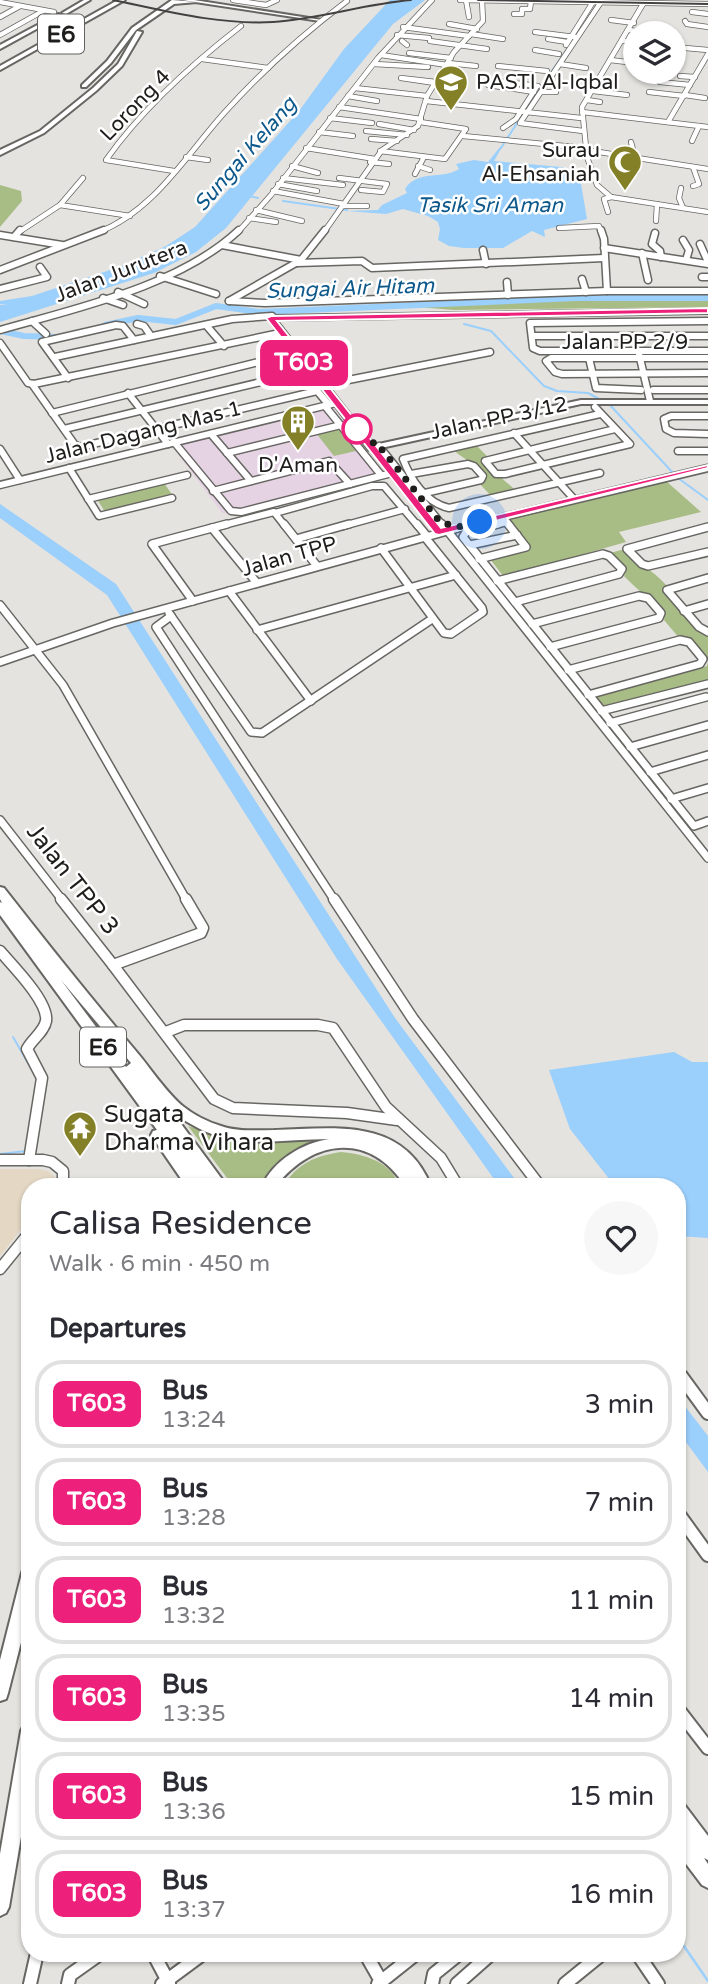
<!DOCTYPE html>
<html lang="en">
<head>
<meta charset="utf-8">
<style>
	body { margin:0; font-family:"Varela Round",sans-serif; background:#f7f7f7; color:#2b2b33; height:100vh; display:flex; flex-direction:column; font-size:26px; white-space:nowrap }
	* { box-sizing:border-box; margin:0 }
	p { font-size:23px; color:#7c7c81 }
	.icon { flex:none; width:38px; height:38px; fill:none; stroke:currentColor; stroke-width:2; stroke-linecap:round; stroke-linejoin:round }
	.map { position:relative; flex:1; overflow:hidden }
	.details { position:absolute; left:21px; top:1178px; width:665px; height:784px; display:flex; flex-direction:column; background:#fff; border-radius:28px; box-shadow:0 2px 5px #0004 }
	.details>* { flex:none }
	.badge { padding:0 14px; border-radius:10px; font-size:24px; line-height:46px }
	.controls { position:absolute; left:623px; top:21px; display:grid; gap:14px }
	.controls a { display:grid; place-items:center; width:63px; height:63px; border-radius:50%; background:#fff; box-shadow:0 2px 5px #0004; font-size:35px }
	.you { position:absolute; width:35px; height:35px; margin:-18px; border:5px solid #fff; border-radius:50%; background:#1a73e8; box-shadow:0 0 0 10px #1a73e833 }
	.map>.badge { position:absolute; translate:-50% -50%; box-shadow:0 0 0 4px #fff }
	h2 { padding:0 28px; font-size:26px; line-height:63px }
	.round { display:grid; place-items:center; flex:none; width:74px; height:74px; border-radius:37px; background:#f7f7f7 }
	.head { display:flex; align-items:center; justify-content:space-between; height:119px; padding:0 28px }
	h1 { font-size:33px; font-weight:600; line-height:52px }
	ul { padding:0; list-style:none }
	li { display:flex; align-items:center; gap:21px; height:88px; margin:0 14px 10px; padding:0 14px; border:4px solid #e1e1e2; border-radius:28px }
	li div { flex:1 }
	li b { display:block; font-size:26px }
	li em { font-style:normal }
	li .badge { min-width:77px; font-weight:700; text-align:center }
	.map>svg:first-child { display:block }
	.commercial { fill:#e5d3e4 }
	.education { fill:#e4d8c4 }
	.green { fill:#a8bc85 }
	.water { fill:#9bcffc }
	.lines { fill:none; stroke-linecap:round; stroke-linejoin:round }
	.stream-far1 { stroke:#9bcffc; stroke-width:2 }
	.stream { stroke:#9bcffc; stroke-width:2.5 }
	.river { stroke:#9bcffc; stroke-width:6 }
	.minor-far4-casing { stroke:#676662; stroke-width:6 }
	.minor-far3-casing { stroke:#676662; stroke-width:9 }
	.minor-far2-casing { stroke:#676662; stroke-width:10 }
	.minor-far1-casing { stroke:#676662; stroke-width:13 }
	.minor-casing { stroke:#676662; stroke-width:16 }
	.major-casing { stroke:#676662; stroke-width:4 }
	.highway-casing { stroke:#676662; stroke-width:4 }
	.minor-far4 { stroke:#fff; stroke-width:4.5 }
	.minor-far3 { stroke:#fff; stroke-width:6 }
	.minor-far2 { stroke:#fff; stroke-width:7 }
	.minor-far1 { stroke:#fff; stroke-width:10 }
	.minor { stroke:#fff; stroke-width:12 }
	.major { fill:#fff; fill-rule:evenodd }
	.highway { fill:#fff; fill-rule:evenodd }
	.tram { stroke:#434240; stroke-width:2 }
	.line { fill:#ed207b; stroke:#fff; stroke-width:2 }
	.walk { stroke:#1f1e1d; stroke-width:7; stroke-dasharray:0 12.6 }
	.stop-dot { fill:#fff; stroke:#ed207b; stroke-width:3.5 }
	.labels { text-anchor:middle; stroke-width:5; stroke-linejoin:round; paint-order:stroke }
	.far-poi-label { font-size:21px; fill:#1f1e1d; stroke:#fff; text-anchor:start }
	.far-street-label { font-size:21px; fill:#1f1e1d; stroke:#fff }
	.far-water-label { font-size:21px; font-style:italic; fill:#0e598c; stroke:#fff }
	.shield { fill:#fff; stroke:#626261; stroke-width:2 }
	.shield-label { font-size:23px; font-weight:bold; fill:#1f1e1d }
	.street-label { font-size:24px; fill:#1f1e1d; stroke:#fff }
	.poi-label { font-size:24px; fill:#1f1e1d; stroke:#fff; text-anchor:start }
</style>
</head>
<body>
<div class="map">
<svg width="708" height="1984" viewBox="0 0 708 1984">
	<rect width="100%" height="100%" fill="#e4e3df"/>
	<path class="commercial" d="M329,402L386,477L243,516L222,513L169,442Z"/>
	<path class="education" d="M0,1169H38L48,1171L55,1177L54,1186H30V1218L0,1256Z"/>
	<g class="green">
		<path d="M0,185L21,191L22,201L0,227Z"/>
		<path d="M708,297V307L454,310L417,307L448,300Z"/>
		<path d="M338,428L356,451L334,456L316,433Z"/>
		<path d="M473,442L488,457L484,461C494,473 505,480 516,491L492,497L479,483L487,477C475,464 463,459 450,447Z"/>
		<path d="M666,481L701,512L619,532L626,542L504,577L490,559L528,549L509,519Z"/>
		<path d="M164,483L173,496L105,512L97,499Z"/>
		<path d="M625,549C639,564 654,571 667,586L664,591L701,632L708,634V660L693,643L680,639L664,620L665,614C652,599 638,591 624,576L626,572L610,553Z"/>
		<path d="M708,662V680L611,706L600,705L594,698L707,666Z"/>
		<path d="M188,1126L228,1140L251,1143L323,1139C296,1147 274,1157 264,1186H233Z"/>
		<path d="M341,1152C364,1154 392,1162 399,1186H283C298,1163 315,1156 341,1152Z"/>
	</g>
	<g class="water">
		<path d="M390,0H425L393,24L226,228L196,252L154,273L0,322V305L8,304H0V301L32,296L122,266L166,246L195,227L299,111L344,49Z"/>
		<path d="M500,147H502L494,161L561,167L579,172L587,219L544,230L545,237L532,231L503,248H464L449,246L438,240L440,229L438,222L428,216L403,209L386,214L347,211L378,210L382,205L407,193L405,189C418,169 442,180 459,169L456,164L474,160L488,162Z"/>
		<path d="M0,504L116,584L395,1018L520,1186H499L337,959L107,595L0,518Z"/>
		<path d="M674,1052L692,1062H708V1238L677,1236V1186L614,1185L570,1129L549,1070Z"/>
		<path d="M677,1396L708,1436V1472L677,1430Z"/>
	</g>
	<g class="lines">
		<g class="stream-far1">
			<path d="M525,110L570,45"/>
			<path d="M501,148L523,114"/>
			<path d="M249,196L258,198"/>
			<path d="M283,201L347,210"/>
			<path d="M464,324L491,331L544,386L557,391L588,393L601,400"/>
			<path d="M609,404L674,474"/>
			<path d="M678,478L708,500"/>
			<path d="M13,1037L36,1077"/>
			<path d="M0,1154L26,1151"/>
		</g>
		<path class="stream" d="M677,1936L708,1981"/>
		<g class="river">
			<path d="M105,325L138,318L176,322L216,306L260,312L576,298H708"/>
			<path d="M0,331L24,336L57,337"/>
		</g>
		<g class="minor-far4-casing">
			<g id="minor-far4">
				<path d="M233,0L266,5L277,0"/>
				<path d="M460,0L708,4"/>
				<path d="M466,0L469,17"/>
				<path d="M0,2L54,12"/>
				<path d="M643,4L582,107L587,157L597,185L611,197L708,212"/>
				<path d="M692,12L708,14"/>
				<path d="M514,14H522V9H530L531,1"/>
				<path d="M0,17L20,6"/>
				<path d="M611,20L634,23"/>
				<path d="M685,21L687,24L708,27"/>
				<path d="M449,24L477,29"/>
				<path d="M403,27L469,36"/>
				<path d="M629,30L650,33"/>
				<path d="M535,32L575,37"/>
				<path d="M471,34L503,39"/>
				<path d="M0,35L43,11"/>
				<path d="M397,35L429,38"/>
				<path d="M548,39L567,42"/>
				<path d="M402,41L407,45"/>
				<path d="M430,41L487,49"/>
				<path d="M622,41H634"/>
				<path d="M566,45L593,2"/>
				<path d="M674,47L708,50"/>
				<path d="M535,50L559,54"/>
				<path d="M409,53L451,58"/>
				<path d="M381,55L447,65"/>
				<path d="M202,59L268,68"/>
				<path d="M610,60L635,63"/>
				<path d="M448,63L476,66"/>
				<path d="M374,64L428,67"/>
				<path d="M560,64L586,68"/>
				<path d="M498,66L547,71"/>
				<path d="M680,76L695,77"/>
				<path d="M491,80L538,86"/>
				<path d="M660,82L690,85"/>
				<path d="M435,83L401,78L436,82"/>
				<path d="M488,85L534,92"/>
				<path d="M355,88L427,96"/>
				<path d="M593,91L627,95"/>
				<path d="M541,92H556"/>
				<path d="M649,92L684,96"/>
				<path d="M685,95L705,98"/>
				<path d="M348,96L377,101"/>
				<path d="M587,100L600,102"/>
				<path d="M426,101L581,118"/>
				<path d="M339,107L421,119"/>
				<path d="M582,112L708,127"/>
				<path d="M330,118L372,123"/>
				<path d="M668,122L708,54"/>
				<path d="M379,124L414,130"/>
				<path d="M503,128L516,119L536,88"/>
				<path d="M366,131L407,135"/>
				<path d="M583,131L520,123L601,2"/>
				<path d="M319,132L353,136"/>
				<path d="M463,136L586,148"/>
				<path d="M371,139L397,141"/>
				<path d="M692,141L699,126"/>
				<path d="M631,142L634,153L631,157"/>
				<path d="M306,148L375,159"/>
				<path d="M586,150L708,169"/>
				<path d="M380,151L445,159L466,129L420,122"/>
				<path d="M186,157L208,160"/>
				<path d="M370,162L389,164"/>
				<path d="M292,166L318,173"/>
				<path d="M418,166L430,170"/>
				<path d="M693,167L699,184L693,186"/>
				<path d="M174,171L106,160C142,109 192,64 241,26"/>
				<path d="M636,172L632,165L638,158"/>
				<path d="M415,174L424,157"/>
				<path d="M83,178L60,205L130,216"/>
				<path d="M283,178L343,185"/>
				<path d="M339,178L387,184L383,192L361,190"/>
				<path d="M278,184L317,191"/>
				<path d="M681,188L679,198L683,208"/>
				<path d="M273,191L344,204"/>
				<path d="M343,206H367"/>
				<path d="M256,210L302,221"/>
				<path d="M608,212L604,199L611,197"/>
				<path d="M249,218L276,222"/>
				<path d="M656,221L657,204"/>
				<path d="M559,228L599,226L601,232"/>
				<path d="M19,232L60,205"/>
				<path d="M99,232C154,211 187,154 225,112C262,71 303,34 347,1"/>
				<path d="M238,232L271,195L378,58L432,0"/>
				<path d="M324,232L382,150L418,126L427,96L454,52L483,21L482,0"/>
			</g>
		</g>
		<g class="minor-far3-casing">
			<g id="minor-far3">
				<path d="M601,230L604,239L607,291"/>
				<path d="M655,233L652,244L660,251L661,257"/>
				<path d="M0,235L62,245"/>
				<path d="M14,237L20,230"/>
				<path d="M683,240L689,250L686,260"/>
				<path d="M700,244L708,262"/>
				<path d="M222,245L301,260"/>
				<path d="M604,248L708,264"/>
				<path d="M483,250L486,264"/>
				<path d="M642,253L648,280"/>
				<path d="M297,263L362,261L372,268L604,258"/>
				<path d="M0,270L104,230"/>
				<path d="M160,276L216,294"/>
				<path d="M702,277H708"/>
				<path d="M582,279L586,292"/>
				<path d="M507,282L508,295"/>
				<path d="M0,289L47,277L40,267"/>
				<path d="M118,292L144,304"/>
				<path d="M103,298L123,305"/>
				<path d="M229,301L265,303L607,291H708"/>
				<path d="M229,301L301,260L325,230"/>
				<path d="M32,321L46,334"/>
				<path d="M708,321L530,323L533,348L540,351H708"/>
				<path d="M137,324L144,326L151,336"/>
				<path d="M206,325L224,346"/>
				<path d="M0,330C77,308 180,286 239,230"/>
				<path d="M532,336H708"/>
				<path d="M0,343L28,383L34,384L280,333"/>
				<path d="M639,354L650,401"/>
				<path d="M55,357L232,319L272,316"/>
				<path d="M589,358L596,388L641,390"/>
				<path d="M708,358H551L546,361L555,372L562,374L708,373"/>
				<path d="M68,378L42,342L116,325L123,326L134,340"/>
				<path d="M32,384L75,445L80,447L317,391"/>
				<path d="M328,384L490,352"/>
				<path d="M653,390H708"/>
				<path d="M128,393L168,444"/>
				<path d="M325,406L381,475"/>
				<path d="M595,407L630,444L505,474H496L485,461L615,429"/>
				<path d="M52,413L287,355L329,405"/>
				<path d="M289,414L305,433"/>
				<path d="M600,414L403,459C411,480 426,503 449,508L600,473"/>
				<path d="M708,416H671L664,419L666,429L674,433L708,434"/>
				<path d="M64,429L303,372"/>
				<path d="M514,433L574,499"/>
				<path d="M211,434L251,481"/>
				<path d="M174,442L231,511L241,512L392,473"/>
				<path d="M379,446L443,526"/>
				<path d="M372,448L434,526"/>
				<path d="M0,449L20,480"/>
				<path d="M678,451H708"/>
				<path d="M227,453L341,425"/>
				<path d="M69,468L99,516L172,498"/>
				<path d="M411,474L468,464L474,466L483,476L481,480L425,493"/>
				<path d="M0,485L336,403"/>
				<path d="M213,491L329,461L350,484"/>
				<path d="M88,499L187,475"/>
				<path d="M275,513L372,486H384L418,526"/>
				<path d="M505,520L510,526"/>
				<path d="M220,526L274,512L285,526"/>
				<path d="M343,526L405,509"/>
				<path d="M466,526L708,468"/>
				<path d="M490,526L507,522"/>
			</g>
		</g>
		<g class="minor-far2-casing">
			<g id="minor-far2">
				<path d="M284,524L317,566"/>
				<path d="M417,524L426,535"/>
				<path d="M433,524L439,532"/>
				<path d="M442,524L708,858"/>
				<path d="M498,524L466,532L463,537L694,826L708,821"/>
				<path d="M708,527L627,549L642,564L648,566L708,552"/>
				<path d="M212,528L257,583"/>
				<path d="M296,539L349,524"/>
				<path d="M470,545L517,535"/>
				<path d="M381,548L444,633L451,634L483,612L482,608L424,536"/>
				<path d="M479,559L526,547L508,524"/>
				<path d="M708,578L667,590L699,627L708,632"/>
				<path d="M497,581L603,554L609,556L622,569L619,574L515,602"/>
				<path d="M229,591L311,701"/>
				<path d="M193,601L152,544L227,524"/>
				<path d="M0,605L63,685L187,901"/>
				<path d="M684,611L708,604"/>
				<path d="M169,613L251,732L262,733L432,619"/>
				<path d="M171,616L156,627L335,901"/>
				<path d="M532,624L639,596L648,598L661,613L659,618L550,647"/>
				<path d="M257,630L456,575"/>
				<path d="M0,662L113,623L473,524"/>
				<path d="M568,670L680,640L689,642L703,659L700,664L588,695"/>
				<path d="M601,711L708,684"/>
				<path d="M610,723L706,697"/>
				<path d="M630,747L708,725"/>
				<path d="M650,772L708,755"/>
				<path d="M671,799L708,788"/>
				<path d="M0,820L63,901"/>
			</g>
		</g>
		<g class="minor-far1-casing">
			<g id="minor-far1">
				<path d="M61,899L113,965"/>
				<path d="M186,899L203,928L201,933L113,965L214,1099L233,1108L347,1113L397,1120"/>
				<path d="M334,899L413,1019L540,1186"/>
				<path d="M0,951C12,965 49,1002 46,1021C44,1032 32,1039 27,1049L42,1078L29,1160"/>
				<path d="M166,1032L184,1025H318L333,1028L386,1107L441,1158L458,1186"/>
				<path d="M0,1160H43L52,1162L63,1171V1186"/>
				<path d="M0,1269L30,1232"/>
				<path d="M677,1371L682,1378"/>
			</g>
		</g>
		<g class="minor-casing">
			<g id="minor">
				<path d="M681,1376L708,1413"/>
				<path d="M677,1512L708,1555"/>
				<path d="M677,1708L708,1748"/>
				<path d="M153,1953L169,1983"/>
				<path d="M365,1953L381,1981"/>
				<path d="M637,1953L658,1984"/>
				<path d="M30,1984L37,1953"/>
				<path d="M68,1984L70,1975L101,1953"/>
				<path d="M162,1984L204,1953"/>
				<path d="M378,1984L417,1953"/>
				<path d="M432,1984L434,1974L460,1953"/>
				<path d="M457,1984L492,1953"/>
				<path d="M565,1984L603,1953"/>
			</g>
		</g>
		<g class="major-casing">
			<g id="major">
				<path d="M84,0H90L66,14L62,13Z"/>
				<path d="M182,0H194L322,20L320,21Z"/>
				<path d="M58,14L62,15L0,49V45Z"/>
				<path d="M708,309V313L276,320L374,445L581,400H708V404H581L372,450H369L268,318L271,316Z"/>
			</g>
		</g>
		<g class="highway-casing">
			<g id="highway">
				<path d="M118,0H125L0,70V66Z"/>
				<path d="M172,0L197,2L174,4L136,30L111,63L86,87H82V85L107,61L132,28Z"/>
				<path d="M137,31L142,32L122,66L96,91L44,133L0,155V150L40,131L93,88L118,64Z"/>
				<path d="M0,887L4,888C47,943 90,997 135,1050C149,1066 167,1094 184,1107C194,1115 208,1122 221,1126C238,1132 257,1130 274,1130C336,1128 403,1117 431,1186H405C371,1132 313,1138 276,1186H262C273,1161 302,1143 329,1139C296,1139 261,1145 229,1139C208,1135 190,1124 173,1113L227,1186H186L151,1135L153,1131L157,1130L0,915V902L2,903L0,899ZM61,980L131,1063L126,1067Z"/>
				<path d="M30,1565V1607L8,1693L6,1699L0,1701V1660L22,1573L24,1567Z"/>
				<path d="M30,1723V1784L9,1907L6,1913L0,1916V1854L21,1731L24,1725Z"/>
				<path d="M677,1800L683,1803L708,1836V1860L704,1858L708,1864V1888L702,1885L677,1852V1828L682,1830L677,1824Z"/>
			</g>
		</g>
		<use href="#minor-far4" class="minor-far4"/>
		<use href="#minor-far3" class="minor-far3"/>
		<use href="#minor-far2" class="minor-far2"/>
		<use href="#minor-far1" class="minor-far1"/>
		<use href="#minor" class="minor"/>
		<use href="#major" class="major"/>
		<use href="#highway" class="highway"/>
		<g class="tram">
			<path d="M113,0C166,11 219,25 273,22C319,19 364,4 411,0"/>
			<path d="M478,0L708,4"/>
		</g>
	</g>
	<path class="line" d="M708,308V313L277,321L441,528L708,465V468L439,535L435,534L266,318L271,316Z"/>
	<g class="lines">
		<path class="walk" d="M357,429L352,424L369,444L376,442L440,522L458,527L480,522"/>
	</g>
	<defs>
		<g id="school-pin" transform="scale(1.75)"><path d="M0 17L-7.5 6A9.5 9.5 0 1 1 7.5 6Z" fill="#848028" stroke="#fff"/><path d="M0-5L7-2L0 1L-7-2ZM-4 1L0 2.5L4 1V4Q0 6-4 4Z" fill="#fff"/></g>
		<g id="mosque-pin" transform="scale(1.75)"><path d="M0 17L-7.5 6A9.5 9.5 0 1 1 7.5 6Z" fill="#848028" stroke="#fff"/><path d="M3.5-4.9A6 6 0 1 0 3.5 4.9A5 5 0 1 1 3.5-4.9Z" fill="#fff"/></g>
		<g id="building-pin" transform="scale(1.75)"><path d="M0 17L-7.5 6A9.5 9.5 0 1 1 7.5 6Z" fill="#848028" stroke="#fff"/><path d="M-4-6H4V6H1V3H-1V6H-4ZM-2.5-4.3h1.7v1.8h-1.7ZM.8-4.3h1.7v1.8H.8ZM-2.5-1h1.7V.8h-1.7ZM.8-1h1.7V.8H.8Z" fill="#fff"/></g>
		<g id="temple-pin" transform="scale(1.75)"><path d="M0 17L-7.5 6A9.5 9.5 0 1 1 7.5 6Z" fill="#848028" stroke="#fff"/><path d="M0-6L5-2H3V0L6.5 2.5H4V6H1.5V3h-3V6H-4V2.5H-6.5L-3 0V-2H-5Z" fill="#fff"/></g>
	</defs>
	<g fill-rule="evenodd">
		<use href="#school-pin" x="451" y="82"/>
		<use href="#mosque-pin" x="625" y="162"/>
		<use href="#building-pin" x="298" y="422"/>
		<use href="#temple-pin" x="80" y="1128"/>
	</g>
	<circle class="stop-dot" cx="357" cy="429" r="14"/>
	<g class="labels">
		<g class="far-poi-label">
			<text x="476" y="89">PASTI Al-Iqbal</text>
			<text x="600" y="157" text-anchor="end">Surau<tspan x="600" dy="24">Al-Ehsaniah</tspan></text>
			<text x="298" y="472" text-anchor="middle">D'Aman</text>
		</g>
		<g class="far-street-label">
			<text transform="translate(135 105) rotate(-46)" y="7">Lorong 4</text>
			<text transform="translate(121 271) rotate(-21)" y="7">Jalan Jurutera</text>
			<text x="625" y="349">Jalan PP 2/9</text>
			<text transform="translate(499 418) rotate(-12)" y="7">Jalan PP 3/12</text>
			<text transform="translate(143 432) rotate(-14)" y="7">Jalan Dagang Mas 1</text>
			<text transform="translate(289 556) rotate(-16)" y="7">Jalan TPP</text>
		</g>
		<g class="far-water-label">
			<text transform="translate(245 154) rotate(-49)" y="7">Sungai Kelang</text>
			<text x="490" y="212">Tasik Sri Aman</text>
			<text transform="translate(350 288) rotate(-2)" y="7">Sungai Air Hitam</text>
		</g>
		<g class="shield">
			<rect x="38" y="14.5" width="46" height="39" rx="5"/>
			<rect x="80" y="1027.5" width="46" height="39" rx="5"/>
		</g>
		<g class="shield-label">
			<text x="61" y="42">E6</text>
			<text x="103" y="1055">E6</text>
		</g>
		<g class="street-label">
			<text transform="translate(73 879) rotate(52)" y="8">Jalan TPP 3</text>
		</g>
		<g class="poi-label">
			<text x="104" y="1122">Sugata<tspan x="104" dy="28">Dharma Vihara</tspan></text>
		</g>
	</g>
</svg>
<div class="controls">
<a><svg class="icon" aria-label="layers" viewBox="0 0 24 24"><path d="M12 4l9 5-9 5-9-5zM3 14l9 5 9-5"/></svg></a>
</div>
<div class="you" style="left:480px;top:522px"></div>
<b class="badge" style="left:304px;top:363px;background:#ed207b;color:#fff">T603</b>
<section class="details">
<div class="head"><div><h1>Calisa Residence</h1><p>Walk · 6 min · 450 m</p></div><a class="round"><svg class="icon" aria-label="heart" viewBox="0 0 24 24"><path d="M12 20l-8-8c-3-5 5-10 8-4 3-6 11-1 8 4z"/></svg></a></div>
<h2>Departures</h2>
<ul>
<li><span class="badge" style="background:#ed207b;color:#fff">T603</span><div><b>Bus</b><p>13:24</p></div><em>3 min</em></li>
<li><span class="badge" style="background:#ed207b;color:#fff">T603</span><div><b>Bus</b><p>13:28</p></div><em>7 min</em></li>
<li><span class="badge" style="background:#ed207b;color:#fff">T603</span><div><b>Bus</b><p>13:32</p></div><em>11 min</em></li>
<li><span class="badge" style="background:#ed207b;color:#fff">T603</span><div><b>Bus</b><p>13:35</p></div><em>14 min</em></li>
<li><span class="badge" style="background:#ed207b;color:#fff">T603</span><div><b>Bus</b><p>13:36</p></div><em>15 min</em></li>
<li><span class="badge" style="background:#ed207b;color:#fff">T603</span><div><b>Bus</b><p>13:37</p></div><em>16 min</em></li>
</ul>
</section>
</div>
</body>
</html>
